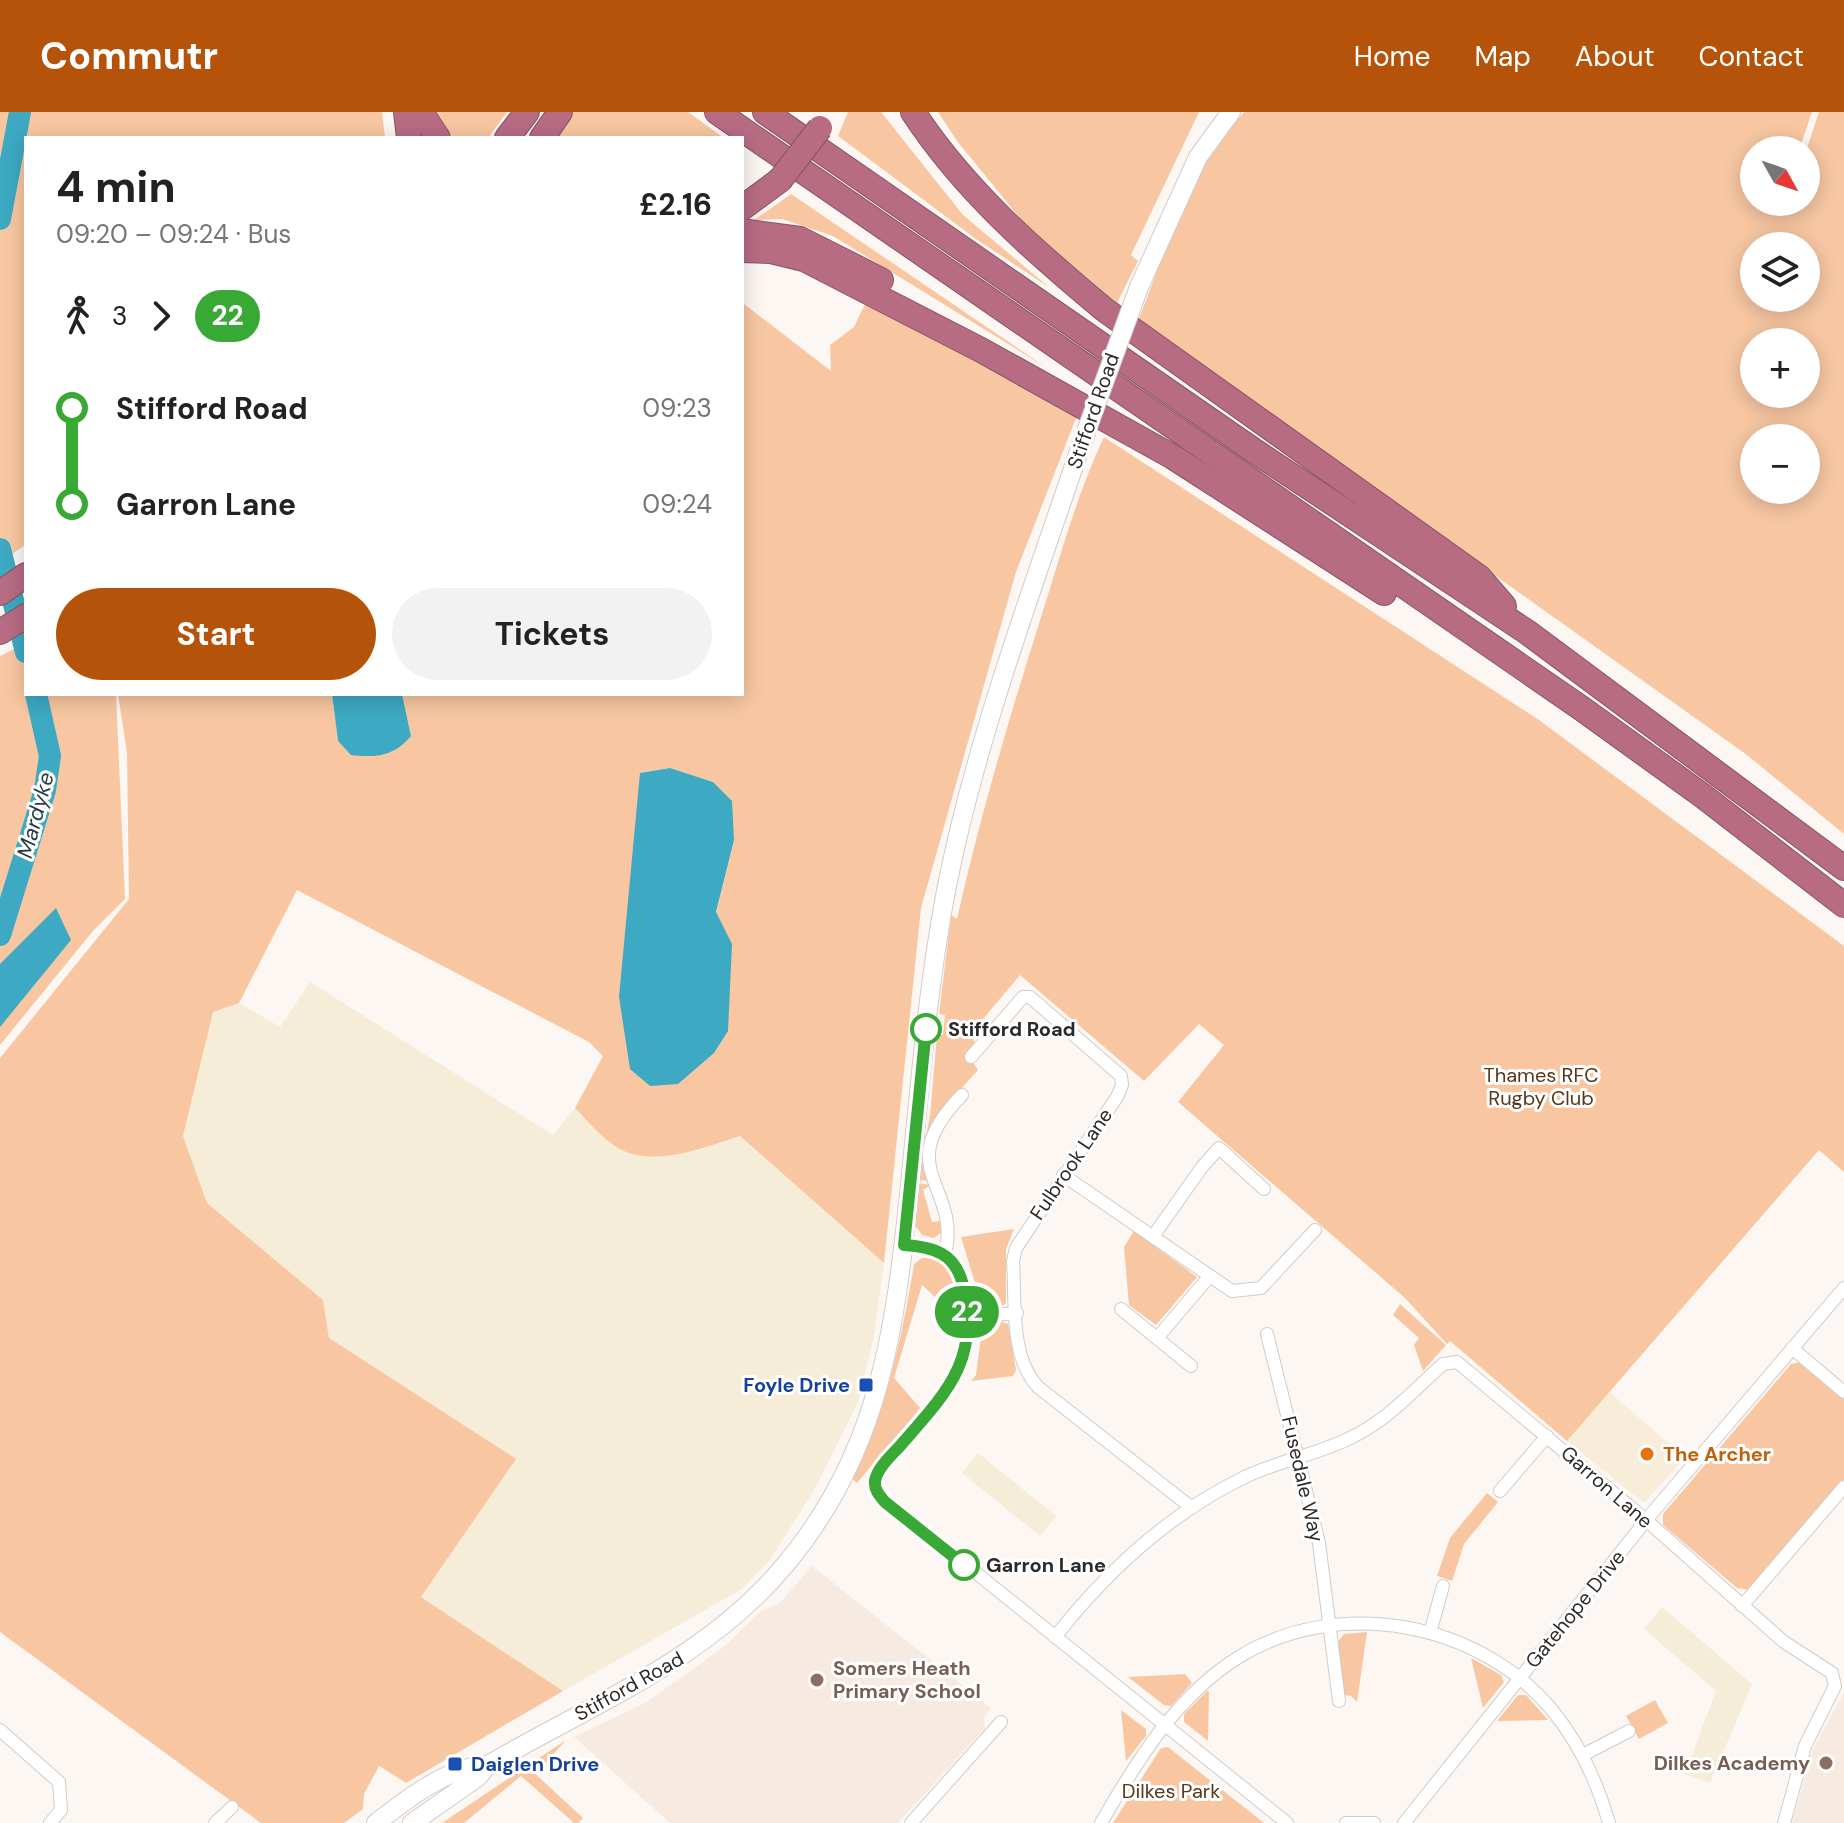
<!DOCTYPE html>
<html lang="en">
<head>
<meta charset="utf-8">
<style>
	body { margin:0; font-family:"DM Sans",sans-serif; background:#f2f2f2; color:#222; height:100vh; display:flex; flex-direction:column; font-size:30px; white-space:nowrap }
	* { box-sizing:border-box; margin:0 }
	p { font-size:26px; color:#767676 }
	.icon { flex:none; width:44px; height:44px; fill:none; stroke:currentColor; stroke-width:2; stroke-linecap:round; stroke-linejoin:round }
	.map { position:relative; flex:1; overflow:hidden }
	.details { position:absolute; left:24px; top:24px; width:720px; height:560px; display:flex; flex-direction:column; background:#fff; border-radius:0px; box-shadow:0 4px 20px #0003 }
	.details>* { flex:none }
	.badge { padding:0 16px; border-radius:26px; font-size:28px; line-height:52px }
	.needle { width:52px; rotate:130deg }
	.buttons { position:absolute; left:1740px; top:24px; display:grid; gap:16px }
	.buttons a { display:grid; place-items:center; width:80px; height:80px; border-radius:50%; background:#fff; box-shadow:0 4px 20px #0003; font-size:40px }
	.map>.badge { position:absolute; translate:-50% -50%; box-shadow:0 0 0 4px #fff }
	.legs { display:flex; align-items:center; gap:12px; height:88px; padding:0 32px; font-size:26px }
	.legs p { margin-inline-start:auto }
	.head { display:flex; align-items:center; justify-content:space-between; height:136px; padding:0 32px }
	h1 { font-size:44px; font-weight:700; line-height:60px }
	.button { display:flex; gap:16px; margin-top:auto; padding:16px 32px }
	.button a { flex:1; height:92px; border-radius:48px; background:#b45309; color:#fff; font-size:32px; font-weight:700; line-height:92px; text-align:center }
	.button a+a { background:#f2f2f2; color:#222 }
	ul { padding:0 32px; list-style:none }
	li { display:flex; align-items:center; gap:28px; height:96px; font-size:30px }
	li i { display:grid; place-items:center; width:12px; height:100%; margin:0 10px; background:currentColor }
	li i::after { content:''; width:20px; height:20px; margin:-10px; border:6px solid; border-radius:50%; background:#fff }
	li p { margin-inline-start:auto }
	li:first-child i { background:linear-gradient(#0000 50%,currentColor 0) }
	li:last-child i { background:linear-gradient(currentColor 50%,#0000 0) }
	header { display:flex; align-items:center; gap:48px; box-sizing:border-box; height:112px; padding:0 40px; background:#b45309; color:#fff }
	header strong { font-size:38px }
	nav { display:flex; gap:44px; margin-inline-start:auto; font-size:28px }
	.map>svg:first-child { display:block }
	.commercial { fill:#f7edd8 }
	.industrial { fill:#f6edd8 }
	.built { fill:#f6eae1 }
	.green { fill:#f8c7a2; fill-rule:evenodd }
	.water { fill:#3da9c3 }
	.lines { fill:none; stroke-linecap:round; stroke-linejoin:round }
	.river { stroke:#3da9c3; stroke-width:22 }
	.street-casing { stroke:#d1ccc8; stroke-width:14 }
	.secondary-casing { stroke:#d1ccc8; stroke-width:20 }
	.highway-casing { stroke:#865564; stroke-width:26 }
	.street { stroke:#fff; stroke-width:12 }
	.secondary { stroke:#fff; stroke-width:18 }
	.highway { stroke:#b76c83; stroke-width:24 }
	.secondary-bridge-casing { stroke:#d1ccc8; stroke-width:20; stroke-linecap:butt }
	.highway-bridge-casing { stroke:#865564; stroke-width:26; stroke-linecap:butt }
	.secondary-bridge { stroke:#fff; stroke-width:18 }
	.highway-bridge { stroke:#b76c83; stroke-width:24 }
	.line-1-casing { stroke:#fff; stroke-width:18 }
	.line-1 { stroke:#39a935; stroke-width:12 }
	.stop-1-dot { fill:#fff; stroke:#39a935; stroke-width:4 }
	.transit-dot { fill:#1a4fb4; stroke:#fff; stroke-width:3 }
	.food-dot { fill:#e8710a; stroke:#fff; stroke-width:3 }
	.education-dot { fill:#8d6e63; stroke:#fff; stroke-width:3 }
	.labels { text-anchor:middle; stroke-width:6; stroke-linejoin:round; paint-order:stroke }
	.street-label { font-size:20px; fill:#2c2a29; stroke:#fff }
	.stop-label { font-size:20px; font-weight:bold; fill:#2c2a29; stroke:#fff; text-anchor:start }
	.park-label { font-size:20px; fill:#573619; stroke:#fff }
	.transit-label { font-size:20px; font-weight:bold; fill:#164399; stroke:#fff; text-anchor:end }
	.food-label { font-size:20px; font-weight:bold; fill:#c56008; stroke:#fff; text-anchor:start }
	.education-label { font-size:20px; font-weight:bold; fill:#785e54; stroke:#fff; text-anchor:start }
	.water-label { font-size:22px; font-style:italic; fill:#253d44; stroke:#fff }
</style>
</head>
<body>
<header>
<strong>Commutr</strong>
<nav><a>Home</a><a>Map</a><a>About</a><a>Contact</a></nav>
</header>
<div class="map">
<svg width="1844" height="1711" viewBox="0 0 1844 1711">
	<rect width="100%" height="100%" fill="#fcf7f3"/>
	<path class="commercial" d="M1609,1280L1685,1345L1644,1391L1567,1329Z"/>
	<g class="industrial">
		<path d="M310,870L553,1023L575,996L613,1033L692,1040L740,1024L884,1151L874,1224L858,1290L814,1378L770,1448L742,1477L563,1579L421,1485L515,1347L329,1226L323,1188L207,1091L183,1024L213,899L239,891L280,915Z"/>
		<path d="M978,1341L1056,1404L1040,1424L962,1361Z"/>
		<path d="M1662,1495L1752,1572L1710,1671L1685,1662L1716,1579L1644,1517Z"/>
	</g>
	<g class="built">
		<path d="M812,1454L991,1596L984,1605L985,1616L898,1711H670L574,1625L647,1590L725,1534L761,1499L780,1491Z"/>
		<path d="M1844,1580V1711H1792L1812,1639Z"/>
	</g>
	<g class="green">
		<path d="M0,0H382L385,26H26V432L0,451Z"/>
		<path d="M437,0H507L488,26H453Z"/>
		<path d="M573,0H688L724,26H555Z"/>
		<path d="M848,0H881L963,103L1050,176L976,127L838,24Z"/>
		<path d="M938,0H1199L1131,143L1138,149L1117,191L1028,116L957,29Z"/>
		<path d="M1244,0H1812L1799,38H1754V90H1806V39L1819,0H1844V722L1747,643L1138,209L1156,162L1153,159L1208,44ZM1754,134H1806V186H1754ZM1754,230H1806V282H1754ZM1754,326H1806V378H1754Z"/>
		<path d="M791,82L1047,256L833,124L782,107L754,108Z"/>
		<path d="M744,192L831,259L830,233L854,215L865,192L925,217L1078,301L1016,460L921,796L884,1151L740,1024C703,1036 647,1059 612,1032C598,1022 587,1008 575,996L603,944L589,930L297,778L239,891L213,900L183,1024L207,1091L323,1188L329,1226L516,1347L421,1485L563,1579L406,1671L379,1654L364,1682L363,1697L344,1711H261L0,1520V946L129,787L127,641L118,582H332L338,629L411,624L402,582H742ZM670,656L713,670L734,728L716,801L640,661Z"/>
		<path d="M1104,325L1539,608L1844,834V1060L1819,1038L1567,1329L1450,1229L1447,1232L1405,1186L1178,990L1224,933L1199,912L1144,969L1020,863L972,920L975,933L968,942L978,958C961,977 922,1017 923,1044C924,1052 928,1061 930,1069L917,1068L930,1004L937,923H943L945,903L939,902L951,803L957,807C980,704 1010,603 1042,502C1061,442 1077,382 1104,325Z"/>
		<path d="M26,531V582H116L125,787L93,819L0,933V544Z"/>
		<path d="M917,1071L931,1073L923,1078L932,1110L941,1109L942,1120L934,1126L922,1123L914,1112Z"/>
		<path d="M1014,1117L1006,1137V1191L999,1197H983L961,1125Z"/>
		<path d="M1134,1119L1197,1165L1156,1213L1129,1193L1124,1135Z"/>
		<path d="M922,1146C950,1146 957,1172 961,1195L949,1198L922,1173L894,1266L920,1296L857,1371L851,1366C886,1300 902,1226 914,1152Z"/>
		<path d="M1400,1192L1446,1233L1423,1259L1414,1233L1419,1226L1393,1203Z"/>
		<path d="M1000,1209L1008,1212L1016,1258L1013,1264L971,1269L976,1263L983,1210Z"/>
		<path d="M1802,1250L1844,1286V1369L1751,1478L1737,1476L1663,1413V1402L1791,1252Z"/>
		<path d="M1487,1381L1498,1390L1464,1432L1452,1469L1437,1464L1450,1426Z"/>
		<path d="M1367,1520L1357,1590L1351,1584L1343,1583L1337,1531L1344,1522Z"/>
		<path d="M1471,1546L1501,1563L1504,1570L1483,1596Z"/>
		<path d="M1185,1562L1192,1571L1171,1594L1164,1593L1128,1565Z"/>
		<path d="M1207,1579L1209,1580L1208,1629L1184,1610V1602Z"/>
		<path d="M1518,1583H1526L1548,1608L1497,1609Z"/>
		<path d="M1655,1588L1668,1611L1639,1627L1626,1604Z"/>
		<path d="M1121,1598L1146,1617V1624L1126,1649Z"/>
		<path d="M566,1628L538,1659L533,1654L530,1657L583,1706L578,1711H574L521,1664L464,1711H442Z"/>
		<path d="M1168,1635L1264,1711H1113L1161,1636Z"/>
	</g>
	<g class="water">
		<path d="M332,582H402L411,624C394,644 377,646 351,643L338,629Z"/>
		<path d="M670,656L713,670L732,689L734,728L716,800L732,832L728,919L714,941L678,972L650,974L630,957L619,885L640,661Z"/>
		<path d="M56,796L71,828L0,915V852Z"/>
	</g>
	<g class="lines">
		<g class="river">
			<path d="M0,107L20,0"/>
			<path d="M0,437L26,540"/>
			<path d="M0,823L45,678L50,644L36,582"/>
		</g>
		<g class="street-casing">
			<g id="street">
				<path d="M971,945L1023,885H1030L1121,964L1122,973L1117,985L1016,1136L1013,1149C1016,1188 1009,1244 1038,1275L1192,1396"/>
				<path d="M1063,1063L1232,1179L1261,1176L1315,1118"/>
				<path d="M1154,1123L1202,1055L1219,1036L1264,1077"/>
				<path d="M904,1133C934,1135 955,1141 963,1173C989,1285 912,1289 875,1368L878,1382L1287,1711"/>
				<path d="M945,1142C962,1073 889,1058 962,983"/>
				<path d="M1121,1197L1191,1254"/>
				<path d="M968,1205L1017,1201"/>
				<path d="M1267,1222L1319,1431L1339,1589"/>
				<path d="M1157,1226L1209,1165"/>
				<path d="M1792,1236L1844,1280"/>
				<path d="M1500,1379L1547,1324"/>
				<path d="M1742,1494L1844,1375"/>
				<path d="M1430,1521L1443,1474"/>
				<path d="M1055,1525C1107,1459 1168,1402 1245,1365C1278,1349 1315,1343 1348,1327C1387,1309 1412,1280 1443,1252L1457,1250L1646,1408L1784,1530L1832,1561L1835,1574L1805,1634L1784,1711"/>
				<path d="M0,1618L59,1670L61,1698L50,1711"/>
				<path d="M1583,1643L1629,1619"/>
				<path d="M215,1711L232,1695"/>
				<path d="M911,1711L1001,1610"/>
				<path d="M1101,1711C1136,1650 1177,1583 1239,1545C1337,1484 1478,1509 1552,1598C1580,1632 1597,1669 1609,1711"/>
				<path d="M1346,1711H1374"/>
				<path d="M1404,1711L1652,1401L1844,1176"/>
			</g>
		</g>
		<g class="secondary-casing">
			<g id="secondary">
				<path d="M1139,175L1198,45L1231,0"/>
				<path d="M376,1711C407,1687 447,1655 488,1653"/>
				<path d="M412,1711L478,1665L488,1653C592,1592 706,1548 785,1453C881,1339 895,1216 910,1074C920,972 928,869 948,769C978,621 1032,479 1080,336"/>
			</g>
		</g>
		<g class="highway-casing">
			<g id="highway">
				<path d="M406,0L409,26"/>
				<path d="M421,0L438,26"/>
				<path d="M717,0L1581,596L1703,684L1844,793"/>
				<path d="M765,0L1253,338L1527,520L1844,756"/>
				<path d="M913,0C964,78 1034,139 1105,198L1479,465L1504,494"/>
				<path d="M507,26L527,0"/>
				<path d="M542,26L560,0"/>
				<path d="M742,96L780,68"/>
				<path d="M742,119L800,127L881,168"/>
				<path d="M742,138L771,139L804,147L981,238L1173,345L1384,481"/>
				<path d="M0,481L26,463"/>
				<path d="M0,520L26,504"/>
			</g>
		</g>
		<use href="#street" class="street"/>
		<use href="#secondary" class="secondary"/>
		<use href="#highway" class="highway"/>
		<g class="secondary-bridge-casing">
			<path id="secondary-bridge" d="M1080,336L1139,175"/>
		</g>
		<g class="highway-bridge-casing">
			<path id="highway-bridge" d="M780,68L820,16"/>
		</g>
		<use href="#secondary-bridge" class="secondary-bridge"/>
		<use href="#highway-bridge" class="highway-bridge"/>
	</g>
	<g class="lines">
		<g class="line-1-casing">
			<path id="line-1" d="M926,917L904,1133C934,1135 955,1141 963,1173C981,1248 946,1281 900,1334C892,1343 877,1356 875,1369C874,1378 880,1384 885,1390L964,1453"/>
		</g>
		<use href="#line-1" class="line-1"/>
	</g>
	<g class="stop-1-dot">
		<circle cx="926" cy="917" r="14"/>
		<circle cx="964" cy="1453" r="14"/>
	</g>
	<g class="transit-dot">
		<rect x="858" y="1265" width="16" height="16" rx="4"/>
		<rect x="447" y="1644" width="16" height="16" rx="4"/>
	</g>
	<circle class="food-dot" cx="1647" cy="1342" r="8"/>
	<g class="education-dot">
		<circle cx="817" cy="1568" r="8"/>
		<circle cx="1826" cy="1651" r="8"/>
	</g>
	<g class="labels">
		<g class="street-label">
			<text transform="translate(1093 299) rotate(-71)" y="7">Stifford Road</text>
			<text transform="translate(1071 1052) rotate(-56)" y="7">Fulbrook Lane</text>
			<text transform="translate(1303 1367) rotate(77)" y="7">Fusedale Way</text>
			<text transform="translate(1607 1375) rotate(41)" y="7">Garron Lane</text>
			<text transform="translate(1575 1497) rotate(-51)" y="7">Gatehope Drive</text>
			<text transform="translate(629 1574) rotate(-29)" y="7">Stifford Road</text>
		</g>
		<g class="stop-label">
			<text x="948" y="924">Stifford Road</text>
			<text x="986" y="1460">Garron Lane</text>
		</g>
		<g class="park-label">
			<text x="1541" y="970">Thames RFC<tspan x="1541" dy="23">Rugby Club</tspan></text>
			<text x="1171" y="1686">Dilkes Park</text>
		</g>
		<g class="transit-label">
			<text x="850" y="1280">Foyle Drive</text>
			<text x="471" y="1659" text-anchor="start">Daiglen Drive</text>
		</g>
		<g class="food-label">
			<text x="1663" y="1349">The Archer</text>
		</g>
		<g class="education-label">
			<text x="833" y="1563">Somers Heath<tspan x="833" dy="23">Primary School</tspan></text>
			<text x="1810" y="1658" text-anchor="end">Dilkes Academy</text>
		</g>
		<g class="water-label">
			<text transform="translate(35 703) rotate(-75)" y="8">Mardyke</text>
		</g>
	</g>
</svg>
<div class="buttons">
<a><svg class="needle" viewBox="-14 -14 28 28"><path d="M0-13l5 13h-10z" fill="#e53935"/><path d="M0 13l5-13h-10z" fill="#767676"/></svg></a>
<a><svg class="icon" aria-label="layers" viewBox="0 0 24 24"><path d="M12 4l9 5-9 5-9-5zM3 14l9 5 9-5"/></svg></a>
<a>+</a>
<a>−</a>
</div>
<b class="badge" style="left:967px;top:1200px;background:#39a935;color:#fff">22</b>
<section class="details">
<div class="head"><div><h1>4 min</h1><p>09:20 – 09:24 · Bus</p></div><b>£2.16</b></div>
<div class="legs"><svg class="icon" aria-label="walk" viewBox="0 0 24 24"><circle cx="13" cy="4" r="2"/><path d="M13 8l-2 6 4 7M11 14l-3 7M7 12l3-4h3l4 4"/></svg>3<svg class="icon" aria-label="forward" viewBox="0 0 24 24"><path d="M9 5l7 7-7 7"/></svg><b class="badge" style="background:#39a935;color:#fff">22</b></div>
<ul>
<li><i style="color:#39a935"></i><b>Stifford Road</b><p>09:23</p></li>
<li><i style="color:#39a935"></i><b>Garron Lane</b><p>09:24</p></li>
</ul>
<div class="button"><a>Start</a><a>Tickets</a></div>
</section>
</div>
</body>
</html>
